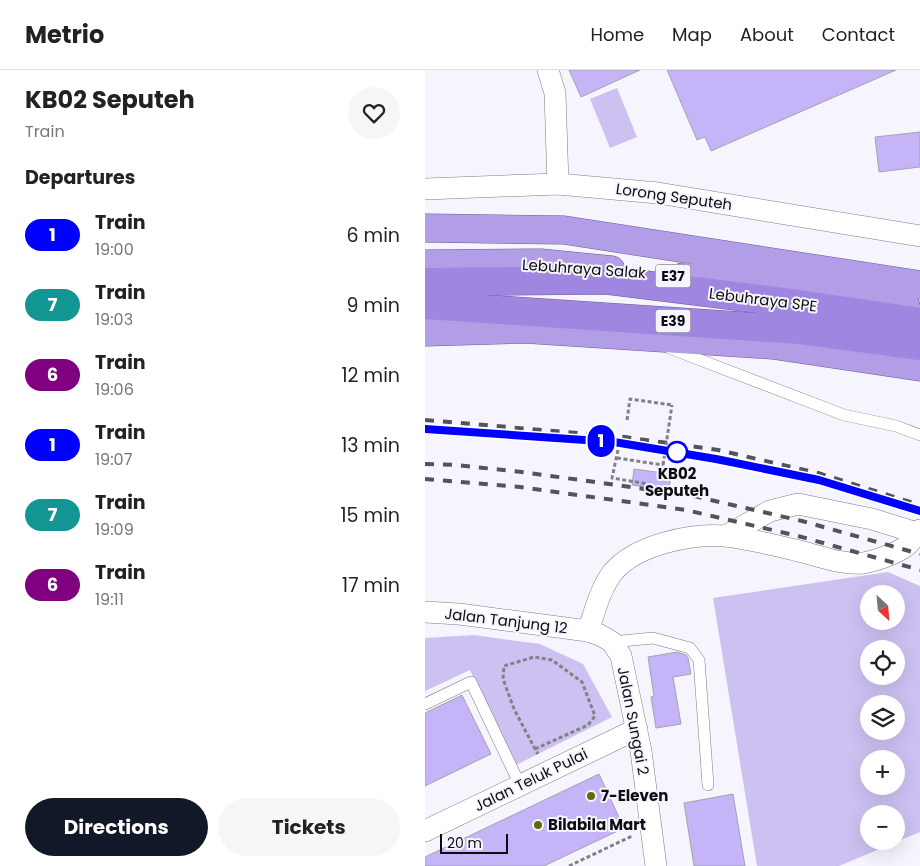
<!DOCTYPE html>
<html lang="en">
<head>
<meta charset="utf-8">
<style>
	body { margin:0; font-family:Poppins,sans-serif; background:#f6f6f6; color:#222; height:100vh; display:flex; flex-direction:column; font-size:19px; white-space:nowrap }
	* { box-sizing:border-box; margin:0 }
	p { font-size:16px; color:#767676 }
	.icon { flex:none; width:28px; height:28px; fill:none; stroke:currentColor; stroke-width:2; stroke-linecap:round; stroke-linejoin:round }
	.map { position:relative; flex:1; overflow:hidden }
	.drawer { display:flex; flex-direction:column; background:#fff; width:425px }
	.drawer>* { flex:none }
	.badge { padding:0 10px; border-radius:16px; font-size:18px; line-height:32px }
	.needle { width:32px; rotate:154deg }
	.tools { position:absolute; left:435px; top:515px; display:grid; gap:10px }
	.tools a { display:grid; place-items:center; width:45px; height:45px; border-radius:50%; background:#fff; box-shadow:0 5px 20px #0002; font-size:25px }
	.scale { position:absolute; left:15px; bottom:12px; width:68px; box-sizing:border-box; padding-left:5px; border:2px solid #0d0c10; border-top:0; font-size:14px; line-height:18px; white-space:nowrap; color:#0d0c10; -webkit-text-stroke:4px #f6f5fe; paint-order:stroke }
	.map>.badge { position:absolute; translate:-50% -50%; box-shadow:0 0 0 2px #fff }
	h2 { padding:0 25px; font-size:19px; line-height:45px }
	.round { display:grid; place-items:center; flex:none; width:52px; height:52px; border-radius:26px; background:#f6f6f6 }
	.summary { display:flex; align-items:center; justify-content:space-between; height:85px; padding:0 25px }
	h1 { font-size:24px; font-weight:700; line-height:38px }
	.primary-button { display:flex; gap:10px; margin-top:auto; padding:10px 25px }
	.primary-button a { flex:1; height:58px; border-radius:30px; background:#111827; color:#fff; font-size:20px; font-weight:700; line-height:58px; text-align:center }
	.primary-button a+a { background:#f6f6f6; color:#222 }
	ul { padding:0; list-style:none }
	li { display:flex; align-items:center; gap:15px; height:70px; padding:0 25px }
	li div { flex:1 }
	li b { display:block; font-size:19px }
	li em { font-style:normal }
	li .badge { min-width:55px; font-weight:700; text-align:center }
	header { display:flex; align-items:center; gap:30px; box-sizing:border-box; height:70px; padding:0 25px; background:#fff; border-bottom:1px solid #e0e0e0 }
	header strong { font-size:24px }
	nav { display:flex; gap:28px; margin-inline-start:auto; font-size:18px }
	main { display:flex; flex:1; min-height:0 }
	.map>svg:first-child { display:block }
	.green { fill:#cdc1f2; fill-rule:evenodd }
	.building { fill:#c5b4f7; stroke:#a5a3ad }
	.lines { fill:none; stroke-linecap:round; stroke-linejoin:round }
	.service-casing { stroke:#7e7c86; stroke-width:12 }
	.minor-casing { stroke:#7e7c86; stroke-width:22 }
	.trunk-casing { stroke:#6c5b97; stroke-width:29 }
	.motorway-casing { stroke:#6c5b97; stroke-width:29 }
	.path { stroke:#828187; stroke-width:3; stroke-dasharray:4 2.5; stroke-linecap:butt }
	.service { stroke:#fff; stroke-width:11 }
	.minor { stroke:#fff; stroke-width:21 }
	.trunk { stroke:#b29ee6; stroke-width:28 }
	.motorway { stroke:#9f86e0; stroke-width:28 }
	.rail { stroke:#545359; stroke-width:4; stroke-dasharray:9 9; stroke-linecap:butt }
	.path-bridge { stroke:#828187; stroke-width:3; stroke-dasharray:4 2.5; stroke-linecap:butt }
	.line-casing { stroke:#fff; stroke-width:11 }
	.line { stroke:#00f; stroke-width:8 }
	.stop-dot { fill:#fff; stroke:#00f; stroke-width:2.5 }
	.poi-dot { fill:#616a0f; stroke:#f6f5fe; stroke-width:2 }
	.labels { text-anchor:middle; stroke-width:4; stroke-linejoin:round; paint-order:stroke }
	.shield { fill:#f6f5fe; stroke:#535257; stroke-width:1 }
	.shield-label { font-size:14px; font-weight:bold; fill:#0d0c10 }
	.street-label { font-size:15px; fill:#0d0c10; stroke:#f6f5fe }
	.stop-label { font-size:15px; font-weight:bold; fill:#0d0c10; stroke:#f6f5fe }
	.poi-label { font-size:15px; font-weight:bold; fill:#0d0c10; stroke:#f6f5fe; text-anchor:start }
</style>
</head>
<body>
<header>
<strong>Metrio</strong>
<nav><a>Home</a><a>Map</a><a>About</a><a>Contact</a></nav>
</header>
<main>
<section class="drawer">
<div class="summary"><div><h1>KB02 Seputeh</h1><p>Train</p></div><a class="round"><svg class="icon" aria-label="heart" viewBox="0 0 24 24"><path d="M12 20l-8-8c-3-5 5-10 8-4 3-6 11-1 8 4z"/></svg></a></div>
<h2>Departures</h2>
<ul>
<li><span class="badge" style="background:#00f;color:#fff">1</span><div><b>Train</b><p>19:00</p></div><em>6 min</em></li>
<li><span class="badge" style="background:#139593;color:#fff">7</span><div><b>Train</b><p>19:03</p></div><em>9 min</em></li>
<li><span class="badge" style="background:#800080;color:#fff">6</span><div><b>Train</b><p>19:06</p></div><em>12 min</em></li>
<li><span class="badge" style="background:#00f;color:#fff">1</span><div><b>Train</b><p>19:07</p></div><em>13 min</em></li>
<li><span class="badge" style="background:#139593;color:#fff">7</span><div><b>Train</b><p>19:09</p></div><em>15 min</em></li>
<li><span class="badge" style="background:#800080;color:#fff">6</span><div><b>Train</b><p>19:11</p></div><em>17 min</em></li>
</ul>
<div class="primary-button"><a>Directions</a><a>Tickets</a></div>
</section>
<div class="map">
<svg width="495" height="796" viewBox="0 0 495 796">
	<rect width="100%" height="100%" fill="#f6f5fe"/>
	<g class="green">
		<path d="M192,18L212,67L185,78L165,29Z"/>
		<path d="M463,502L495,516V762L414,796H332L288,528ZM444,524H471V551H444ZM444,579H471V606H444ZM444,634H471V661H444ZM444,689H471V716H444ZM444,744H471V771H444Z"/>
		<path d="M49,565L115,574L158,594L187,647L89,696L45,600L0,621V568Z"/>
	</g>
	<g class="building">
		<path d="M144,0H215L156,27Z"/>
		<path d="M242,0H471L286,81L280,67L272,70Z"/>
		<path d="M495,62V97L454,102L450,67Z"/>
		<path d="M209,399L246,404L244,421L207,415Z"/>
		<path d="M252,582L261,585L263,588L266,604L248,607L256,654L231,658L226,627L229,626L223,587Z"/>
		<path d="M37,625L66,684L0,716V643Z"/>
		<path d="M174,704L199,758L119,796H0V787Z"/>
		<path d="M308,724L320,796H269L259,733Z"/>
	</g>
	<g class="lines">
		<g class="service-casing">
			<g id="service">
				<path d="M244,278L419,345L471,356L495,365"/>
				<path d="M187,572L228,568L265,578L274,590L283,715"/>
				<path d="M0,634L46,612L95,715"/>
			</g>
		</g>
		<g class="minor-casing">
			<g id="minor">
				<path d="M123,0L130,23L133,114"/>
				<path d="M0,119L133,114L233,123L495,166"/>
				<path d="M301,466L345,441L373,434L447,449L492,463"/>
				<path d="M0,542L34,544L163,561L175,565L187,572L196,586L216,681L231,796"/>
				<path d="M163,561C170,541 175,519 188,502C211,475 266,463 300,466C327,469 353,476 378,482C397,487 419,495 438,493C450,491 470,484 480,477C486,473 490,465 495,460"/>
				<path d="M0,761L212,659"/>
			</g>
		</g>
		<g class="trunk-casing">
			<g id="trunk">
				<path d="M0,158L139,160L495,215"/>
				<path d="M0,194L115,193L186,200"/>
				<path d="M258,207L364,217L481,237"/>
				<path d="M0,262L100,259L348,275L495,297"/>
			</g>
		</g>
		<g class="motorway-casing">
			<g id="motorway">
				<path d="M0,212L181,210L374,234L495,252"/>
				<path d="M0,235L375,260L495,276"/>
			</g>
		</g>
		<g class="path">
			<path d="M202,350L205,329L247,335"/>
			<path d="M193,380L187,408L229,415"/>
			<path d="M192,388L238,395"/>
			<path d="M110,679L163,655L170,646L157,612L127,590L109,587L79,596L78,609L89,639L110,679L113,684"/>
			<path d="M144,796L207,766"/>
		</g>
		<use href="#service" class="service"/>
		<use href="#minor" class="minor"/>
		<use href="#trunk" class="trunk"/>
		<use href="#motorway" class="motorway"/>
		<g class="rail">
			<path d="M0,350L200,367L293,380L393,403L495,435"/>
			<path d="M0,359L152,370"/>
			<path d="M217,377L291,389L362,403"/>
			<path d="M0,394L31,395L97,402L264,425L377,451L495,484"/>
			<path d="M0,409L95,417L261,440L373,466L495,500"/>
		</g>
		<path class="path-bridge" d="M238,395L247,335"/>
	</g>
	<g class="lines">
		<g class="line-casing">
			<path id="line" d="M0,359L189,372L291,389L394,410L495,441"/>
		</g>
		<use href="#line" class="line"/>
	</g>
	<circle class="stop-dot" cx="252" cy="382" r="10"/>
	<g class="poi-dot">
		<circle cx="166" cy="726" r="5"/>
		<circle cx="113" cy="755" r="5"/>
	</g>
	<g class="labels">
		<g class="shield">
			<rect x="230.5" y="194.5" width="35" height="23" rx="4"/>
			<rect x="230.5" y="239.5" width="35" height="23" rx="4"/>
		</g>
		<g class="shield-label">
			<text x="248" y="211">E37</text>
			<text x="248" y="256">E39</text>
		</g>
		<g class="street-label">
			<text transform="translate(249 127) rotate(8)" y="5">Lorong Seputeh</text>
			<text transform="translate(159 199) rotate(4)" y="5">Lebuhraya Salak</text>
			<text transform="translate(338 230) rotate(7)" y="5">Lebuhraya SPE</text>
			<text transform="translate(81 551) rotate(7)" y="5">Jalan Tanjung 12</text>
			<text transform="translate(208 651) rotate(79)" y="5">Jalan Sungai 2</text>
			<text transform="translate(106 710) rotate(-26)" y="5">Jalan Teluk Pulai</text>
		</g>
		<g class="stop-label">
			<text x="252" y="409">KB02<tspan x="252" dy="17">Seputeh</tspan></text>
		</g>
		<g class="poi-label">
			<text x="176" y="731">7-Eleven</text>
			<text x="123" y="760">Bilabila Mart</text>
		</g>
	</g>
</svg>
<div class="tools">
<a><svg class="needle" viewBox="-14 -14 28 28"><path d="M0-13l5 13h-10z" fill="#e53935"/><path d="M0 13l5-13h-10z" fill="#767676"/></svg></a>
<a><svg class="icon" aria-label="locate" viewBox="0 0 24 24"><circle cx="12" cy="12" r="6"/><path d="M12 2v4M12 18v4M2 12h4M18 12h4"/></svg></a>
<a><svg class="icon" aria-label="layers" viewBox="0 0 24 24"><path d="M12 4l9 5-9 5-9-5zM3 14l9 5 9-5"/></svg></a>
<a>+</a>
<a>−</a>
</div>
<div class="scale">20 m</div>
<b class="badge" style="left:176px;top:371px;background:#00f;color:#fff">1</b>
</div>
</main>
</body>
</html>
